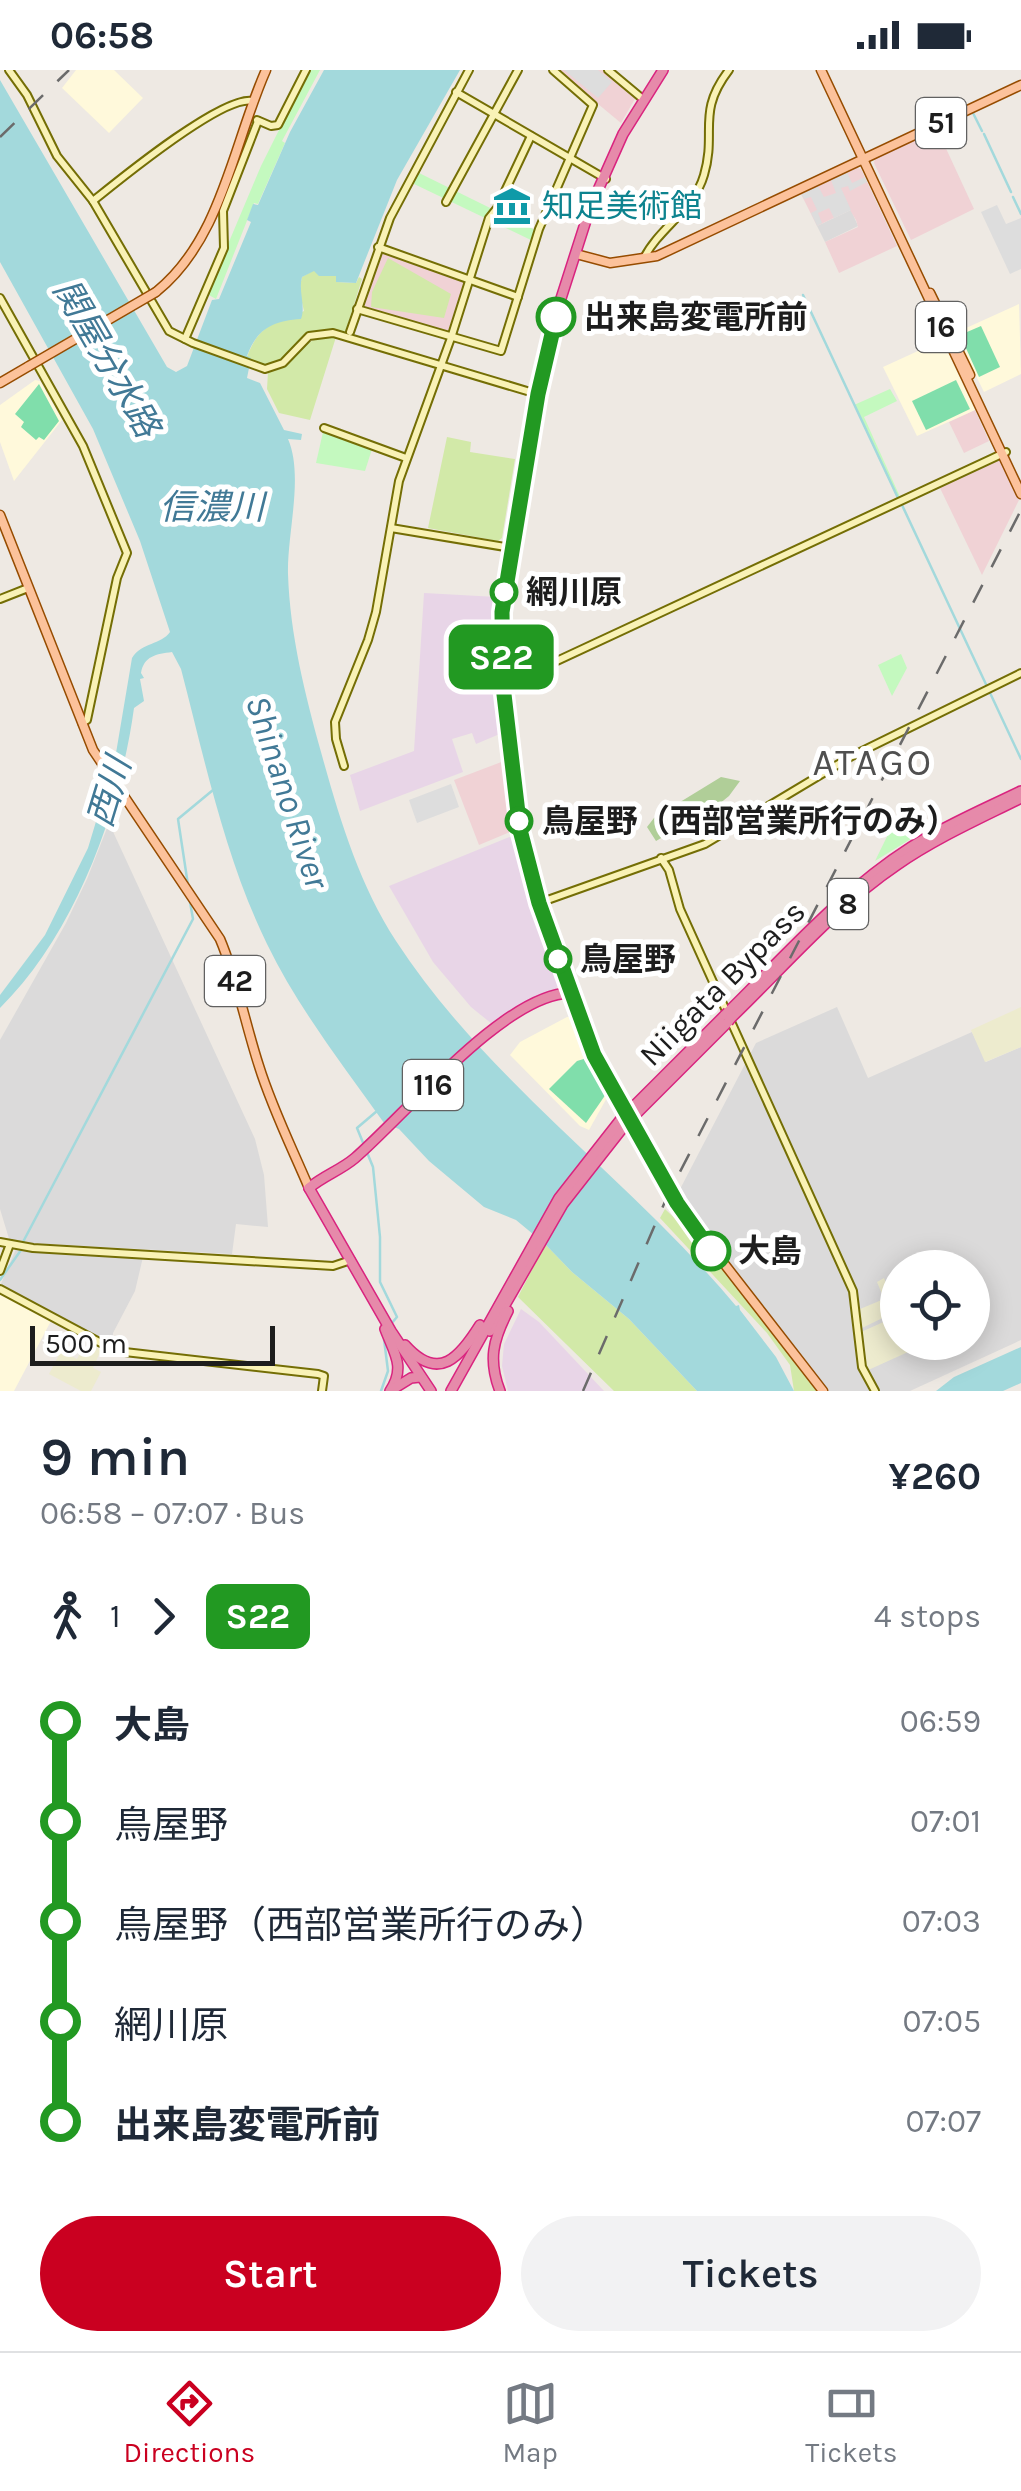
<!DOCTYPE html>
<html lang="en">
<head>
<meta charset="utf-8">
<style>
	body { margin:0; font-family:Karla,"Noto Sans JP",sans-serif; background:#f2f2f3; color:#1f2937; height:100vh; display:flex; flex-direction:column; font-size:38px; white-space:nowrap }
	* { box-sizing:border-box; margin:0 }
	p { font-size:32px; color:#747a83 }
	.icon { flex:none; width:55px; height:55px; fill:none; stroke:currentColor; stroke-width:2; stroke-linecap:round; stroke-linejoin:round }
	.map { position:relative; height:1321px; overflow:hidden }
	.drawer { display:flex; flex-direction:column; background:#fff; flex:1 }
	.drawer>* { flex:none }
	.badge { padding:0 20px; border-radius:15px; font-size:35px; line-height:65px }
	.controls { position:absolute; left:880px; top:1180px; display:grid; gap:20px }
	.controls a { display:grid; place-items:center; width:110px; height:110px; border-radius:50%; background:#fff; box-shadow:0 5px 25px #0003; font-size:50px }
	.scale { position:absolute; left:30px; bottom:25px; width:245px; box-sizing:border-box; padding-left:10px; border:5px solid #1d1d1d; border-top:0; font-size:28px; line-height:35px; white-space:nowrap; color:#1d1d1d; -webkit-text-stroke:8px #fff; paint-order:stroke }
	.map>.badge { position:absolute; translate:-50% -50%; box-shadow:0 0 0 5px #fff }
	.legs { display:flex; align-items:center; gap:15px; height:110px; padding:0 40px; font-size:32px }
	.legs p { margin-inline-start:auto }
	.head { display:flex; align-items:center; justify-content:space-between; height:170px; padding:0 40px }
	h1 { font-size:55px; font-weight:600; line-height:75px }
	.button { display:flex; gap:20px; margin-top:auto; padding:20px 40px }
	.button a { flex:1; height:115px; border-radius:60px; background:#ca0020; color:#fff; font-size:40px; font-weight:600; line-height:115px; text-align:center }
	.button a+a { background:#f2f2f3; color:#1f2937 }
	ul { padding:0 40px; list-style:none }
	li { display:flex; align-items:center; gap:35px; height:100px; font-size:38px }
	li i { display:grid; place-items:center; width:15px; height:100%; margin:0 12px; background:currentColor }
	li i::after { content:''; width:25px; height:25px; margin:-12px; border:8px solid; border-radius:50%; background:#fff }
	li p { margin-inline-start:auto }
	li:first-child i { background:linear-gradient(#0000 50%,currentColor 0) }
	li:last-child i { background:linear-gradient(currentColor 50%,#0000 0) }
	.status { display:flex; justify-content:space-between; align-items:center; height:70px; padding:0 50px; background:#fff; direction:ltr }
	.status svg { height:28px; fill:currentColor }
	.tab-bar { display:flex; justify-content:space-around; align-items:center; height:140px; border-top:2px solid #e0e1e3; background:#fff; font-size:28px; color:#747a83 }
	.tab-bar a { display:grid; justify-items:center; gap:5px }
	.tab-bar .current { color:#ca0020 }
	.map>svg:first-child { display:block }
	.residential { fill:#dbdada; fill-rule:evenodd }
	.commercial { fill:#f0d2d5 }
	.industrial { fill:#e8d5e7 }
	.education { fill:#fff9db }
	.farmland { fill:#edebce }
	.grass { fill:#d2e9a8 }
	.forest { fill:#b0ce98 }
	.park { fill:#c4f9bf }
	.pitch { fill:#80deab }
	.parking { fill:#ddd }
	.water { fill:#a3d9dc }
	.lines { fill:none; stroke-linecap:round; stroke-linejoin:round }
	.stream { stroke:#a3d9dc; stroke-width:2.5 }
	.secondary-casing { stroke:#746e05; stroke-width:10 }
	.primary-casing { stroke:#964c00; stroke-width:11 }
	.highway-casing { stroke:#d9247f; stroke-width:12 }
	.secondary { stroke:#f9f2b6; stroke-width:6 }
	.primary { stroke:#fcc29b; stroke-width:8 }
	.highway { stroke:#e68aaa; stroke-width:9 }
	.rail { stroke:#6b6b6b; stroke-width:2.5; stroke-dasharray:20 20; stroke-linecap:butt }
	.primary-bridge-casing { stroke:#964c00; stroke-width:11; stroke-linecap:butt }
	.highway-bridge-casing { stroke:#d9247f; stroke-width:12; stroke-linecap:butt }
	.primary-bridge { stroke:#fcc29b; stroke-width:8 }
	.highway-bridge { stroke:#e68aaa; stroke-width:9 }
	.line-1-casing { stroke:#fff; stroke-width:22 }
	.line-1 { stroke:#292; stroke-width:15 }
	.stop-1-dot { fill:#fff; stroke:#292; stroke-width:5 }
	.labels { text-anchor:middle; stroke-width:10; stroke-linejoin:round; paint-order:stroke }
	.shield { fill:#fff; stroke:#616161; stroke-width:2.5 }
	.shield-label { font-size:30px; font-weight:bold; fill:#1d1d1d }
	.culture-label { font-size:32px; fill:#0d838f; stroke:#fff; text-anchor:start }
	.stop-label { font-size:32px; font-weight:bold; fill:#1d1d1d; stroke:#fff; text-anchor:start }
	.street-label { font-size:32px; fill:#1d1d1d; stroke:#fff }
	.water-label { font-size:35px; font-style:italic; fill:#417996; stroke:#fff }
	.quarter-label { font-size:38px; letter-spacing:2.5px; fill:#505050; stroke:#fff }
</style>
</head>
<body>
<div class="status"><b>06:58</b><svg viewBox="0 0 49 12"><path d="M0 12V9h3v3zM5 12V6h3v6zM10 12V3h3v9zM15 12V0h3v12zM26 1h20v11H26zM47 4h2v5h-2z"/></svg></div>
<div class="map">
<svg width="1021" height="1321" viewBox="0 0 1021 1321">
	<rect width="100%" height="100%" fill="#eee9e3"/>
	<g class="residential">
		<path d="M851,140L858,156L825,172L817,156Z"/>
		<path d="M109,753L255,1069L264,1105L268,1157L236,1154L232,1184L10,1172L0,1139V970L66,853L87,809Z"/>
		<path d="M837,937L868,1008L972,962L986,992L1021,977V1270L910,1321H826L726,1192L678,1123L756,973ZM898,1198H972V1272H898Z"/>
		<path d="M16,1179L143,1187L135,1221L113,1263V1276L0,1216Z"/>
	</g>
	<g class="commercial">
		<path d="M557,0H603L636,27L621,53Z"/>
		<path d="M937,59L974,139L911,170L874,93L875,88Z"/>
		<path d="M857,98L861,99L897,176L839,203L825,172L858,157L856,150L850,140L817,156L801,124Z"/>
		<path d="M383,182L463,211L465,215L448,261L444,263L363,238L361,235Z"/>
		<path d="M975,340L989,371L964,383L949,352Z"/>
		<path d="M998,388L1020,428L982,505L939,416Z"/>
		<path d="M504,691L515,760L479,775L454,710Z"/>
	</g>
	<g class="industrial">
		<path d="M424,523L497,527L496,619L502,663L476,674L472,663L452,669L463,702L360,741L350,705L414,681Z"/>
		<path d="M517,764L531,829L559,915L552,923L518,936L492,954L471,937L433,892L389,816Z"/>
		<path d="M521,1239L539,1252L604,1321H508L502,1296L504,1274Z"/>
	</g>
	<g class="education">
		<path d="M76,0H114L143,28L109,63L62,18Z"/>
		<path d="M1019,234L1021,304L984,322L955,263Z"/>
		<path d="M942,270L975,340L917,366L883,297Z"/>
		<path d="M35,310L40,311L62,350L14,411L0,372V335Z"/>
		<path d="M567,947H571L609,1024L589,1060L580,1056L510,985L520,972Z"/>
		<path d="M0,1223L52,1249L14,1321H0Z"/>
	</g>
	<g class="farmland">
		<path d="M1021,937V977L985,992L971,960Z"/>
		<path d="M884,1208L897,1241L862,1258L860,1239L884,1229L877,1212Z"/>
		<path d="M897,1246L898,1272L928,1273L866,1301L861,1262Z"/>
		<path d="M92,1274L101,1280L93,1298L101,1302L91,1321H81L49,1304L61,1281L77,1289L82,1280L88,1283Z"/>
	</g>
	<g class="grass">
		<path d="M388,188L451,224L444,248L371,237L372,222Z"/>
		<path d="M314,200L336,206V212L356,213L359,207L362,209L345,263C285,251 295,307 249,292L247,287C259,254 274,254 304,241L299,220L302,207Z"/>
		<path d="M327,266L336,267L310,350L279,343L267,319L268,302C292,295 301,269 327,266Z"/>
		<path d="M447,367L471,372L470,382L515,389L502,468L498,471L428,458Z"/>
		<path d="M665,1139L713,1185L821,1321H794L790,1295L767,1263L660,1148Z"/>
		<path d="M545,1174L572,1202L629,1249L697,1321H614L518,1227Z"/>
	</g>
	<path class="forest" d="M721,707L740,711L729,726L698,751V759L675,760L656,771L647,757L654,748Z"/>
	<g class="park">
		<path d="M309,0H320L282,71L285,73L258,134L254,133L216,229L207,224L261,96Z"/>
		<path d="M417,102L535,160L533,171L412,113Z"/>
		<path d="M890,319L897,331L864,347L901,429L898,430L854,335Z"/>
		<path d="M323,362L372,379L365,401L316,393Z"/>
		<path d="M901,584L907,598L892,626L878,595Z"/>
		<path d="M903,734L909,737L922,762L875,791Z"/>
	</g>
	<g class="pitch">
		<path d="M981,256L1000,297L979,307L960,265Z"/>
		<path d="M956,310L970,339L926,360L912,331Z"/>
		<path d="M39,314L59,351L44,370L39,367L36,370L21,357L24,352L15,344Z"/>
		<path d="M250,888L263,916L243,930L237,895Z"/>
		<path d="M587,988L606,1024L586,1053L549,1019L577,991Z"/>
	</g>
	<g class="parking">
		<path d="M564,0H598L612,12L598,28Z"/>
		<path d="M847,102L852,113L865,107L867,112L850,121L848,116L841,118L851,140L834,148L829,138L818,143L822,153L817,156L811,143L817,140L811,127L804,129L801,124L818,116L824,127L836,123L831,110Z"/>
		<path d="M997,135L1006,154L1021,148V199L1010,204L981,142Z"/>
		<path d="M451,714L459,737L417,753L409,730Z"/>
	</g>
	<g class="water">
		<path d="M324,0H460L397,110L356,213L336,212V206H319L314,201L302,207C298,221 306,236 301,249C272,251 257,259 247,286L251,288L247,308L260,313L284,360L302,364L301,370L288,369C304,406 287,463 288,504C290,565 305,624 321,682C339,747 359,814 396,871C488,1012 630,1109 736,1236L739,1235L740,1240L776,1287L794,1321H697L629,1249L572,1202L545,1174L516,1150L484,1137L429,1091L399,1059L384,1053C343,995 298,938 267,874C225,788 205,691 181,599L172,582C156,584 144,586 141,603L144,608L140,609L144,631L134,638C120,741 75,864 0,938V925L45,865L88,778L115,689L132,588C142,572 161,575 170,562L140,471L93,359L0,192V10L167,297L176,302L187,296L212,230L219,229L251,152L247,150L253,134L258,135L290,62Z"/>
		<path d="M1021,1277V1313L1003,1321H936L954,1307Z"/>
	</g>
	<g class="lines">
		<g class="stream">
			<path d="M973,43L982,61"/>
			<path d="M984,64L1011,122"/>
			<path d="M1013,127L1021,144"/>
			<path d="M803,225L898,428"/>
			<path d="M902,435L1021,689"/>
			<path d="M188,815L178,749L213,720"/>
			<path d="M377,1041L357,1058L373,1097L380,1167V1212L397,1247L391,1254"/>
			<path d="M23,1172L193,849L190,832"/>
			<path d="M0,1210L21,1180"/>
			<path d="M381,1321L388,1301L384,1269"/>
		</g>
		<g class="secondary-casing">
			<g id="secondary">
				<path d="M9,0L27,25L57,86L93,131L169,261L193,273L265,299L283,293L309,266L333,263L537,324"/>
				<path d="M608,0L644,30"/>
				<path d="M456,22L606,109"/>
				<path d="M257,50L271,56L278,55L306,0"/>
				<path d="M93,131C119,110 224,24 253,31"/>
				<path d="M446,132L518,0"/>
				<path d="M378,177L518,227"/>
				<path d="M644,188C659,158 694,140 704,105C717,61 696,43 729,0"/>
				<path d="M0,228L83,376L127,483L117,508L87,650L82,653"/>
				<path d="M357,239L501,281L539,159L593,35L553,0"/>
				<path d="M350,262L390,148L469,0"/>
				<path d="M185,269L224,178L223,141L258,51"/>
				<path d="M324,358L406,388"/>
				<path d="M391,458L511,478"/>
				<path d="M0,529L28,518"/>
				<path d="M503,616L1006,382"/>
				<path d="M344,696L336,669L335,652L368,570L376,542L399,411L451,268L489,148L497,138L531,66"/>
				<path d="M661,788L669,800L680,839L853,1221L862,1297L875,1321"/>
				<path d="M539,833L705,774L852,686L1021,603"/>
				<path d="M0,1172L33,1178L333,1196L351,1190"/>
				<path d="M0,1201L10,1174"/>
				<path d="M0,1219L116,1281L318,1304L324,1306L322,1321"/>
			</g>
		</g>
		<g class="primary-casing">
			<g id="primary">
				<path d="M821,0L1021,424"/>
				<path d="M576,184L610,193L657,186L1021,15"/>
				<path d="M156,222C222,169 233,74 266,0"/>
				<path d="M930,223L970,305"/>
				<path d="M0,313L29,296"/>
				<path d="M0,445L93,680L220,869C237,909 245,953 259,996C272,1038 292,1078 309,1118"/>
				<path d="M569,923L593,985L677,1133L823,1321"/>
			</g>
		</g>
		<g class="highway-casing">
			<g id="highway">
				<path d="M569,923L539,833L521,760L503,616L502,542L537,324L556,244L590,138L623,64L663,0"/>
				<path d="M728,942C786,885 842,821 911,777C946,755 984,739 1021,721"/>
				<path d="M731,948C785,896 835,837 897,795C936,768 979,749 1021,728"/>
				<path d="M628,1042L725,945"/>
				<path d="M632,1048L728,952"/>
				<path d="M309,1118C323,1106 341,1100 355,1088C405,1045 504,925 569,923"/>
				<path d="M309,1118L391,1261L431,1321"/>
				<path d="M385,1259C394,1283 406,1297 390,1321"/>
				<path d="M490,1261L563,1134L625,1055"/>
				<path d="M405,1275C439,1313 460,1287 480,1255"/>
				<path d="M393,1319L411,1308L420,1307"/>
				<path d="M451,1321L559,1128L621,1049"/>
				<path d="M500,1321C488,1290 493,1270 508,1241"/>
			</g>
		</g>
		<use href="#secondary" class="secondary"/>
		<use href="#primary" class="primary"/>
		<use href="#highway" class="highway"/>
		<g class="rail">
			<path d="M0,67L69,0"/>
			<path d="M583,1321L667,1127L1021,440"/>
		</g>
		<g class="primary-bridge-casing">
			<path id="primary-bridge" d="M29,296L156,222"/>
		</g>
		<g class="highway-bridge-casing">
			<g id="highway-bridge">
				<path d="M725,945L728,942"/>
				<path d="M728,952L731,948"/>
				<path d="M621,1049L628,1042"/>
				<path d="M625,1055L632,1048"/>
			</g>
		</g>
		<use href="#primary-bridge" class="primary-bridge"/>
		<use href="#highway-bridge" class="highway-bridge"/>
	</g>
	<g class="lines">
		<g class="line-1-casing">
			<path id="line-1" d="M556,247L538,324L502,542L503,616L520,760L539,833L594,985L677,1133L711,1181"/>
		</g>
		<use href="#line-1" class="line-1"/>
	</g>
	<defs>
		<g id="museum-bare" transform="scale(3)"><path d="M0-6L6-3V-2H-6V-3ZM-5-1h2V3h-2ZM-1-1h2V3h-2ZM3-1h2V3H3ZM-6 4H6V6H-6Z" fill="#0f9aa8" stroke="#fff" stroke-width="2.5" paint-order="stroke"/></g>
	</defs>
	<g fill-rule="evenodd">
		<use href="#museum-bare" x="512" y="136"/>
	</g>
	<g class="stop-1-dot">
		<circle cx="556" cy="247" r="18"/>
		<circle cx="504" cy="522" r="12"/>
		<circle cx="519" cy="751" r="12"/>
		<circle cx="558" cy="889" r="12"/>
		<circle cx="711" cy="1181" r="18"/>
	</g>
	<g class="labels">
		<g class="shield">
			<rect x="916" y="28" width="50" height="50" rx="8"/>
			<rect x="916" y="232" width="50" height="50" rx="8"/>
			<rect x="828" y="809" width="40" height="50" rx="8"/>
			<rect x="205" y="886" width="60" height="50" rx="8"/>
			<rect x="403" y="990" width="60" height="50" rx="8"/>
		</g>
		<g class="shield-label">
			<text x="941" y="63">51</text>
			<text x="941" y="267">16</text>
			<text x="848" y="844">8</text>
			<text x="235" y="921">42</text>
			<text x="433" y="1025">116</text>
		</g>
		<g class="culture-label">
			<text x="542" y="147">知足美術館</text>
		</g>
		<g class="stop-label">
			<text x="584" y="258">出来島変電所前</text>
			<text x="526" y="533">網川原</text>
			<text x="542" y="762">鳥屋野（西部営業所行のみ）</text>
			<text x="580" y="900">鳥屋野</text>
			<text x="738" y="1192">大島</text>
		</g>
		<g class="street-label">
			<text transform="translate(722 913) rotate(-45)" y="11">Niigata Bypass</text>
		</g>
		<g class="water-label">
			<text transform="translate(107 288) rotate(60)" y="12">関屋分水路</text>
			<text x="212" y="449">信濃川</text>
			<text transform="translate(109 722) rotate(-73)" y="12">西川</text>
			<text transform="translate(288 722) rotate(72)" y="12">Shinano River</text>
		</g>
		<g class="quarter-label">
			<text x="873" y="705">ATAGO</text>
		</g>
	</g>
</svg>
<div class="controls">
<a><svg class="icon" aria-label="locate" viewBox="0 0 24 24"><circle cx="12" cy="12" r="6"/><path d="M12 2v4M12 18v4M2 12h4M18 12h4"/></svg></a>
</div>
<div class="scale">500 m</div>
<b class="badge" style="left:501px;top:587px;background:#292;color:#fff">S22</b>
</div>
<section class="drawer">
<div class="head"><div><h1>9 min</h1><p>06:58 – 07:07 · Bus</p></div><b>¥260</b></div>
<div class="legs"><svg class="icon" aria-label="walk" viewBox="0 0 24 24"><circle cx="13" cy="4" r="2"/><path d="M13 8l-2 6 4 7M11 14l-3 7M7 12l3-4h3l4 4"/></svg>1<svg class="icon" aria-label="forward" viewBox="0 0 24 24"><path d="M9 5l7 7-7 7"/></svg><b class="badge" style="background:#292;color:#fff">S22</b><p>4 stops</p></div>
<ul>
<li><i style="color:#292"></i><b>大島</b><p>06:59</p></li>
<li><i style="color:#292"></i><span>鳥屋野</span><p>07:01</p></li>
<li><i style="color:#292"></i><span>鳥屋野（西部営業所行のみ）</span><p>07:03</p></li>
<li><i style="color:#292"></i><span>網川原</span><p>07:05</p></li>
<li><i style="color:#292"></i><b>出来島変電所前</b><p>07:07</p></li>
</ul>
<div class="button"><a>Start</a><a>Tickets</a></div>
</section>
<nav class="tab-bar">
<a class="current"><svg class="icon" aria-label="directions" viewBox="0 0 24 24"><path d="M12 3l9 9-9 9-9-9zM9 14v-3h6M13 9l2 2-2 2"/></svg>Directions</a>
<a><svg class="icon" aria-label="map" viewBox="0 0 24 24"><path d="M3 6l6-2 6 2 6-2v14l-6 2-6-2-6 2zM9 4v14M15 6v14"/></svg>Map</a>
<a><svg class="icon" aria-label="tickets" viewBox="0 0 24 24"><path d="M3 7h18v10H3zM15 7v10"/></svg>Tickets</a>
</nav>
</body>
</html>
